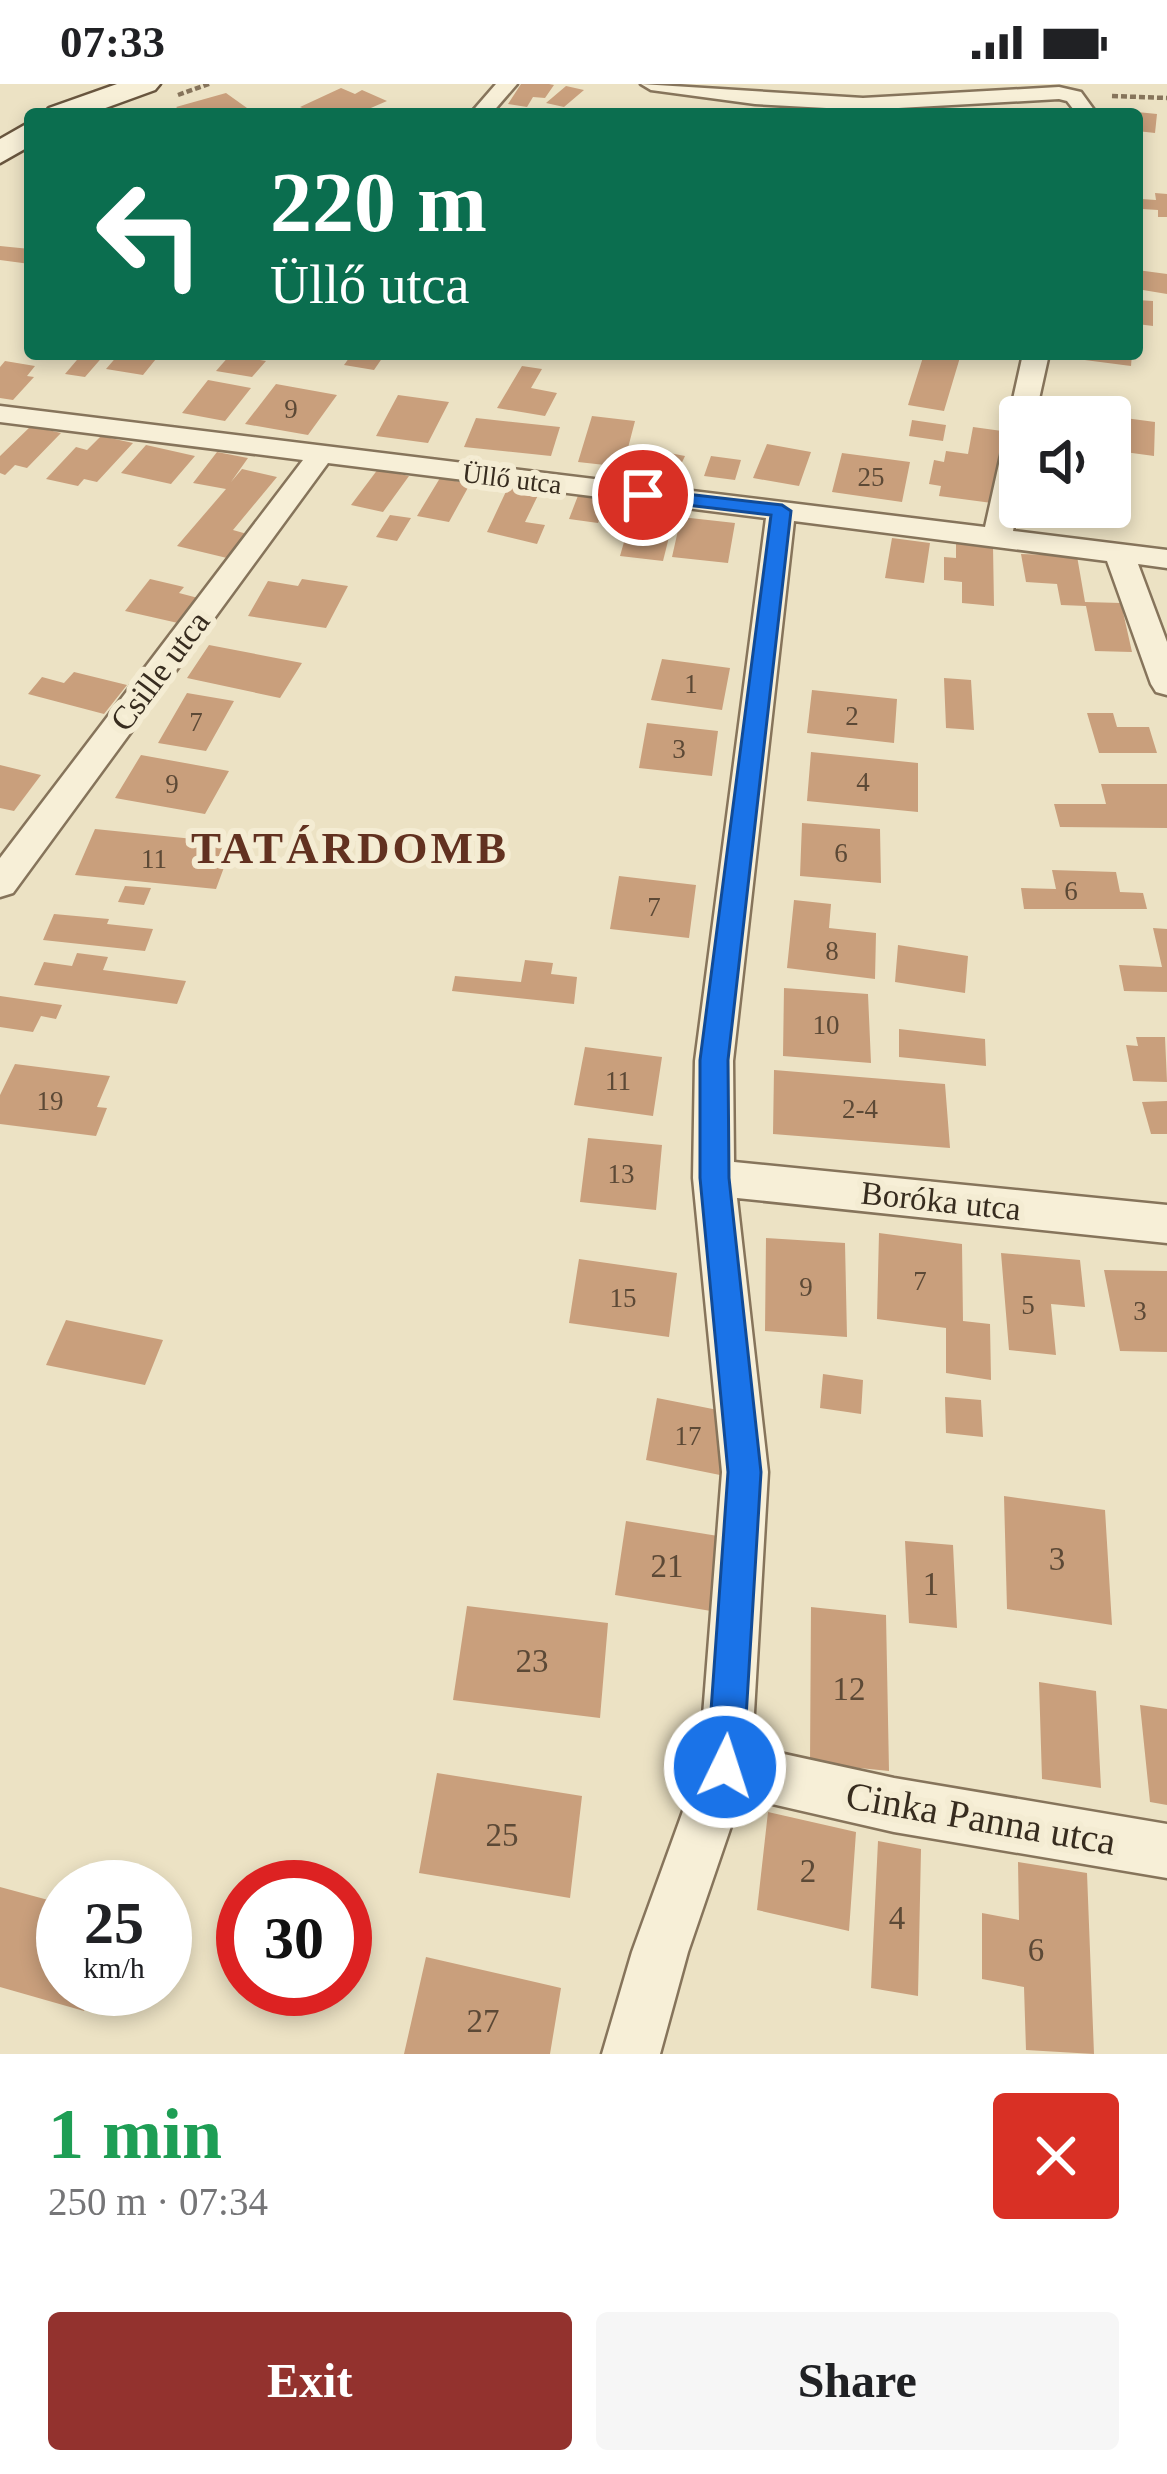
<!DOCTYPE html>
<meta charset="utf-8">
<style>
:root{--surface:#fff;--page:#f6f6f6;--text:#202124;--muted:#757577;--accent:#93322e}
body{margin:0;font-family:Georgia,serif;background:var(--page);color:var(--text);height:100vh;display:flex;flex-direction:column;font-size:45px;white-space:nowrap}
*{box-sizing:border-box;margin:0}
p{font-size:39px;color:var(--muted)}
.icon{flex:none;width:66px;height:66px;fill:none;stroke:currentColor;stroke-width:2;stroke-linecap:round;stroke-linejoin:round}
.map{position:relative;height:1970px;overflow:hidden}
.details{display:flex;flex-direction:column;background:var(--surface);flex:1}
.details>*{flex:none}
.hud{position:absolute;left:24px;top:24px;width:1119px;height:252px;border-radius:12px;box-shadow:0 6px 18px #0003;background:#0b6e4f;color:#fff;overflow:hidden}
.controls{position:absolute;left:999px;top:312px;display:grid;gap:24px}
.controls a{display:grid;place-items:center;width:132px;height:132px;border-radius:12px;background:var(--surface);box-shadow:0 6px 18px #0003;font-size:60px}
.speed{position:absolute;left:36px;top:1776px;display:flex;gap:24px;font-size:60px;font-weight:700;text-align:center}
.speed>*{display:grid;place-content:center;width:156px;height:156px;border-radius:50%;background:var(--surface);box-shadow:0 6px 18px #0003;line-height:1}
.speed small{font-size:30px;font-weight:400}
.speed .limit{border:18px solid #d22;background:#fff;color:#111}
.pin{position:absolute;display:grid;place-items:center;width:102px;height:102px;color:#fff;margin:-51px;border:6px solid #fff;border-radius:50%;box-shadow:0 3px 12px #0007}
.me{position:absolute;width:132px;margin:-66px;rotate:4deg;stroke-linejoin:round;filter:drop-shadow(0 0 9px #0008)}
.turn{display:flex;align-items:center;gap:42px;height:252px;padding:0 48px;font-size:54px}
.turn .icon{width:156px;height:156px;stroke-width:2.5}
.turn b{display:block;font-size:84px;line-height:102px}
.round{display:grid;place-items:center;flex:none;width:126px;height:126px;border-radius:12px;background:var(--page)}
.summary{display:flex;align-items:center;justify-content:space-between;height:204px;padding:0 48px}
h1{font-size:72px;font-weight:600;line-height:90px;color:#1e9e55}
.action{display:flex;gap:24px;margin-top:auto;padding:24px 48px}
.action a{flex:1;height:138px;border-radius:12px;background:var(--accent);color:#fff;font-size:48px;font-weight:600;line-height:138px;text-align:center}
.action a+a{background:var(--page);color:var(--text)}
.status{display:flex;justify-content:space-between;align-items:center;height:84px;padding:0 60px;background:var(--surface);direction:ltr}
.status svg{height:33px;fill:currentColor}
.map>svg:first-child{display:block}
</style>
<div class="status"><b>07:33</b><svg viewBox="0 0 49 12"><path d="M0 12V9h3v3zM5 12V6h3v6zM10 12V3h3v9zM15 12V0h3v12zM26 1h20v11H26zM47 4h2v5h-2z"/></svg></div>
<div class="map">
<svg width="1167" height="1970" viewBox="0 0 1167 1970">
<rect width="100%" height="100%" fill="#ece2c4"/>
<!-- building -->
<path fill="#c99f7c" d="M521 0H549L554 1 545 14 533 13 527 23 508 20Z
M566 2 584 6 564 23 546 19Z
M341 4 355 10 362 6 387 17 357 30H316L300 23Z
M226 9 247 24 228 30H185L176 23Z
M1137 28 1157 30 1155 49 1137 47Z
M1155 109 1167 110V133H1158V126L1142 125 1141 115 1156 116Z
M0 162 30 165V180L0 176Z
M1137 186 1167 190V210L1137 205Z
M1137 216 1153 217V242L1137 240Z
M82 270H105L85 293 65 290Z
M119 270H160L143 291 106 285Z
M352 270H385L374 286 344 281Z
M924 270H961L944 327 908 321Z
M1077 270H1132L1131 282 1077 275Z
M230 271 266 277 252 293 216 287Z
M5 277 35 282 27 292 34 293 13 316 0 314V283Z
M522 282 542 285 531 304 557 309 545 332 497 324Z
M208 296 251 304 225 337 182 329Z
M276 300 337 311 308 351 245 340Z
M398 311 449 318 428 359 376 352Z
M592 332 635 337 623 383 578 378Z
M1110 332 1155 338 1154 372 1110 366Z
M476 334 560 343 551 372 464 363Z
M912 336 946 341 943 357 909 352Z
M31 342 61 349 27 384 15 381 5 391 0 389V372Z
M973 343 1002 347 992 419 939 412 941 402 929 400 934 376 944 378 946 367 968 370Z
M101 352 133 359 97 398 84 395 78 402 46 395 76 363 87 366Z
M767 360 811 368 799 402 753 394Z
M146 361 195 372 171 400 121 389Z
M654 366 685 372 675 393 644 387Z
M217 368 248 374 231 398 242 385 277 393 233 446 247 450 227 474 177 462 226 405 193 399Z
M842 369 910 378 902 418 832 408Z
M711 372 741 376 735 396 704 392Z
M378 385 409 392 383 428 351 421Z
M440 394 470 400 449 438 417 432Z
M510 399 542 403 525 438 545 441 537 460 487 448Z
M579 409 608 413 598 439 569 435Z
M636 416 677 421 663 477 620 472Z
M1062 423H1107V434L1062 429Z
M390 431 411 434 397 457 376 453Z
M681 433 735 439 728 479 672 473Z
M892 454 930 459 924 499 885 494Z
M956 459 993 462 994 522 962 519V498L944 496V473L956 474Z
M1021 470 1077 472 1085 518 1121 519 1132 568 1095 567 1086 522 1061 521 1057 500 1026 498Z
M150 495 184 503 179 509 198 514 178 539 125 527Z
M302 495 348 502 326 544 248 532 268 497 298 502Z
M209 561 302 579 280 614 187 594Z
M662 575 730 584 722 626 651 616Z
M74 588 127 601 104 630 28 610 42 593 64 599Z
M944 594 971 596 974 646 946 644Z
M812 606 897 615 894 659 807 649Z
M187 609 234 617 206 667 158 659Z
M1087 629H1113L1117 643H1149L1157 669H1099Z
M647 639 718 647 712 692 639 684Z
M811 668 918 679V728L807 717Z
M141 671 229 687 205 730 115 714Z
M0 681 41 691 14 727 0 724Z
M1101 700H1167V744L1060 743 1054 720H1106Z
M802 739 880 745 881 799 800 792Z
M95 745 233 759 216 805 75 791Z
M1052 786 1116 788 1120 808 1143 809 1147 825H1024L1021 804 1056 805Z
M619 792 696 801 689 854 610 845Z
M125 802 151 804 144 821 118 818Z
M794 816 831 820 829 844 876 849 875 895 787 884Z
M54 830 109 835 107 840 153 845 145 867 43 856Z
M1153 844 1167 845V908L1124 907 1119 881 1162 883Z
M898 861 968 872 965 909 895 898Z
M77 869 108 873 103 886 186 897 177 920 34 901 44 878 72 882Z
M525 876 553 879 551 890 577 893 574 920 452 907 455 892 521 898Z
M784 904 868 910 871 979 783 972Z
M0 912 62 921 56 935 41 932 33 948 0 943Z
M899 945 985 955 986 982 899 973Z
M1136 953H1165L1167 998 1133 997 1126 961 1138 962Z
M585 963 662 973 653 1032 574 1021Z
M15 980 110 992 97 1023 107 1024 96 1052 0 1040V1011Z
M774 986 945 1000 950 1064 773 1050Z
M1167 1017V1050H1151L1142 1018Z
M588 1054 662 1061 656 1126 580 1118Z
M879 1149 962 1160 963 1237 990 1240 991 1296 946 1289V1244L877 1235Z
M766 1154 845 1159 847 1253 765 1247Z
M1001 1169 1080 1176 1085 1223 1051 1220 1056 1271 1009 1266Z
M579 1175 677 1189 669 1253 569 1239Z
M1104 1186 1167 1187V1268L1120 1267Z
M66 1236 163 1256 145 1301 46 1281Z
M823 1290 863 1296 861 1330 820 1324Z
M945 1313 981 1316 983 1353 946 1349Z
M657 1314 728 1328 720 1391 646 1376Z
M1004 1412 1105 1426 1112 1541 1007 1525Z
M626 1437 718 1452 711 1527 615 1511Z
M905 1457 953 1461 957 1544 909 1539Z
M467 1522 608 1539 600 1634 453 1616Z
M811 1523 886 1531 889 1687 810 1679Z
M1039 1598 1096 1607 1101 1704 1042 1695Z
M1140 1621 1167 1625V1721L1150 1718Z
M437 1689 582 1712 570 1814 419 1789Z
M768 1728 856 1748 849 1847 757 1826Z
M878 1757 921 1765 918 1912 871 1904Z
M1018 1778 1087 1789 1094 1970 1026 1966 1024 1903 982 1895V1829L1019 1836Z
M0 1803 63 1820V1905H92L84 1927 0 1903Z
M426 1873 561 1904 550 1970H404Z"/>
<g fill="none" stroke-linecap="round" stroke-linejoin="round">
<defs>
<path id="minor" d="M496 0H517L491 30H470Z
M641 0 863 14 1059 3 1081 8 1097 30H1077L1067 17 1059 15 863 26 755 20 651 6Z
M1023 270H1049L1035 333H1020V411L1013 447 1167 466V484L1138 480 1167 558V611L1156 608 1151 600 1107 477 794 437 733 977 734 1078 1167 1121V1159L737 1114 768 1388 752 1663 894 1694 1167 1740V1794L894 1748 741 1713 688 1868 660 1970H602L632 1868 699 1683 722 1388 693 1094 695 977 766 434 328 379 13 809 0 813V774L303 376 0 338V322L985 443 1007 344 1012 338 1009 333Z"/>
<path id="secondary" d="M117 0H160L155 6 89 30H45L49 24Z
M30 38V62L0 79V55Z"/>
</defs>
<!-- minor casing -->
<use href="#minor" stroke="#86745b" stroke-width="5"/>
<!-- secondary casing -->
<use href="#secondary" stroke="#68553e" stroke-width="5"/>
<!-- path -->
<path stroke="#86745b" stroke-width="4.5" stroke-dasharray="6 3" stroke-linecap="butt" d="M178 11 209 0
M1112 12 1167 14"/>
<!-- minor -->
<use href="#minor" fill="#f7efd7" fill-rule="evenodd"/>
<!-- secondary -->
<use href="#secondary" fill="#f7efd7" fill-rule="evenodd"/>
</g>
<!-- route -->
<path fill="#1a73e8" stroke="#114b97" stroke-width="3" d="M643 405 782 421 791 427 728 976 729 1094 761 1388 743 1683 738 1696 725 1702 712 1696 707 1683 728 1388 700 1094V976L771 431 636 415 633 411Z"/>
<g text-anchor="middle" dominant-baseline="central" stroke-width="12" stroke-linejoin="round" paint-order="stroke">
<!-- number labels -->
<g font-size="27" fill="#5c4936">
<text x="291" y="325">9</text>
<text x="871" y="393">25</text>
<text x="691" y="600">1</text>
<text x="852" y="632">2</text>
<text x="196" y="638">7</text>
<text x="679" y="665">3</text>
<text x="863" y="698">4</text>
<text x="172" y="700">9</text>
<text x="841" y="769">6</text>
<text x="154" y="775">11</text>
<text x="1071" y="807">6</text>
<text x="654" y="823">7</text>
<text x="832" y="867">8</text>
<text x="826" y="941">10</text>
<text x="618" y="997">11</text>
<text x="50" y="1017">19</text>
<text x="860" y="1025">2-4</text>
<text x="621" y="1090">13</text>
<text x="920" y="1197">7</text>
<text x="806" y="1203">9</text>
<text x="623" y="1214">15</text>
<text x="1028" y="1221">5</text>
<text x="1140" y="1227">3</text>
<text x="688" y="1352">17</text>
</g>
<!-- far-street labels -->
<g font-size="27" fill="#372c1f" stroke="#f4ecd3">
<text transform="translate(512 395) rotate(7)">Üllő utca</text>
</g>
<!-- street labels -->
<g font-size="33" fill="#372c1f" stroke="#f4ecd3">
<text transform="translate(160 587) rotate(-53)">Csille utca</text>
<text transform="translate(941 1117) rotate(6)">Boróka utca</text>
</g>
<!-- near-number labels -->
<g font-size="33" fill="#5c4936">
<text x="1057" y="1475">3</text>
<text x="667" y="1482">21</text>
<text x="931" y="1500">1</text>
<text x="532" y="1577">23</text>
<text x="849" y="1605">12</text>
<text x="502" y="1751">25</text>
<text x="808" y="1787">2</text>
<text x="897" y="1834">4</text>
<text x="1036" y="1866">6</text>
<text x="483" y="1937">27</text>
</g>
<!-- near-street labels -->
<g font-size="39" fill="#372c1f" stroke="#f4ecd3">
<text transform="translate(981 1734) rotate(10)">Cinka Panna utca</text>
</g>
<!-- district labels -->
<g font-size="45" font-weight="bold" letter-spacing="3" fill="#623120" stroke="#f4ecd3">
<text x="350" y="764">TATÁRDOMB</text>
</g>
</g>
</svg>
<div class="controls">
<a><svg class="icon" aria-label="sound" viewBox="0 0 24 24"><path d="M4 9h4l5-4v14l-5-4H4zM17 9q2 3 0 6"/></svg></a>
</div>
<div class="speed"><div>25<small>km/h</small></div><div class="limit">30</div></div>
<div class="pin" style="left:643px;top:411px;background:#d93025"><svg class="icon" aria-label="arrive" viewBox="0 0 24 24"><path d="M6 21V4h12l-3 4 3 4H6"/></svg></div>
<svg class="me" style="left:725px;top:1683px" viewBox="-20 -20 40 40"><circle r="17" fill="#1a73e8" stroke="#fff" stroke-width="3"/><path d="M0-11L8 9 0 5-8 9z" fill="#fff"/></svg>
<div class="hud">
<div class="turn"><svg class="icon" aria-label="left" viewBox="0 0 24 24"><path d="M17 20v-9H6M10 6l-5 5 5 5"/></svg><div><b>220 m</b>Üllő utca</div></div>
</div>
</div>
<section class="details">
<div class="summary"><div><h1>1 min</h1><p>250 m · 07:34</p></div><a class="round" style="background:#d93025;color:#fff"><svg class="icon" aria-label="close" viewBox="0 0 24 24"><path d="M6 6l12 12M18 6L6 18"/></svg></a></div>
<div class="action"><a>Exit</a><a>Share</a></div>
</section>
